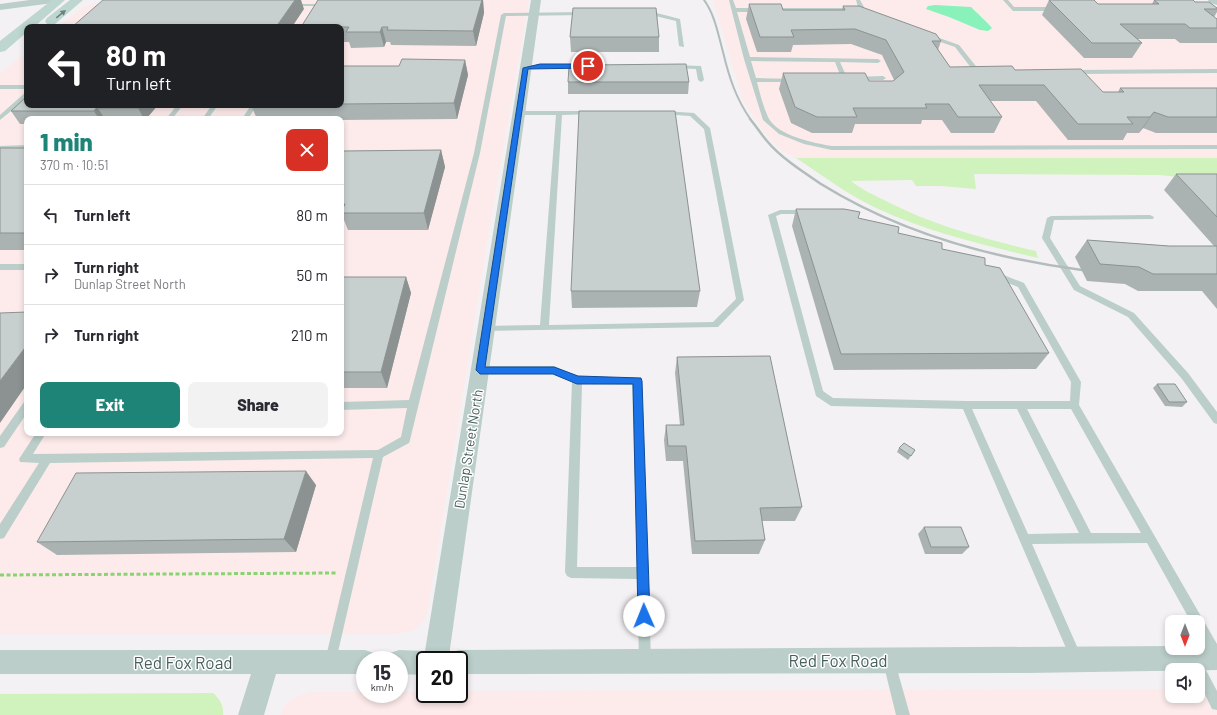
<!DOCTYPE html>
<meta charset="utf-8">
<style>
:root{--surface:#fff;--page:#f2f2f3;--text:#2b2b33;--muted:#7c7c81;--line:#e1e1e2;--accent:#1e8477}
body{margin:0;font-family:Barlow,sans-serif;background:var(--page);color:var(--text);height:100vh;display:flex;flex-direction:column;font-size:15px;white-space:nowrap}
*{box-sizing:border-box;margin:0}
p{font-size:13px;color:var(--muted)}
.icon{flex:none;width:22px;height:22px;fill:none;stroke:currentColor;stroke-width:2;stroke-linecap:round;stroke-linejoin:round}
.map{position:relative;flex:1;overflow:hidden}
.side{position:absolute;left:24px;top:116px;width:320px;height:320px;display:flex;flex-direction:column;background:var(--surface);border-radius:8px;box-shadow:0 2px 6px #0003}
.side>*{flex:none}
.guide{position:absolute;left:24px;top:24px;width:320px;height:84px;border-radius:8px;box-shadow:0 2px 6px #0003;background:#202124;color:#fff;overflow:hidden}
.needle{width:26px;rotate:180deg}
.fabs{position:absolute;left:1165px;top:615px;display:grid;gap:8px}
.fabs a{display:grid;place-items:center;width:40px;height:40px;border-radius:8px;background:var(--surface);box-shadow:0 2px 6px #0003;font-size:20px}
.speed{position:absolute;left:356px;top:651px;display:flex;gap:8px;font-size:20px;font-weight:700;text-align:center}
.speed>*{display:grid;place-content:center;width:52px;height:52px;border-radius:50%;background:var(--surface);box-shadow:0 2px 6px #0003;line-height:1}
.speed small{font-size:10px;font-weight:400}
.speed .limit{border:2px solid #111;border-radius:6px;background:#fff;color:#111}
.pin{position:absolute;display:grid;place-items:center;width:34px;height:34px;color:#fff;margin:-17px;border:2px solid #fff;border-radius:50%;box-shadow:0 1px 4px #0007}
.me{position:absolute;width:44px;margin:-22px;rotate:359deg;stroke-linejoin:round;filter:drop-shadow(0 0 3px #0008)}
.turn{display:flex;align-items:center;gap:14px;height:84px;padding:0 16px;font-size:18px}
.turn .icon{width:52px;height:52px;stroke-width:2.5}
.turn b{display:block;font-size:28px;line-height:34px}
.round{display:grid;place-items:center;flex:none;width:42px;height:42px;border-radius:8px;background:var(--page)}
.summary{display:flex;align-items:center;justify-content:space-between;height:68px;padding:0 16px}
h1{font-size:24px;font-weight:800;line-height:30px;color:var(--accent)}
.cta{display:flex;gap:8px;margin-top:auto;padding:8px 16px}
.cta a{flex:1;height:46px;border-radius:8px;background:var(--accent);color:#fff;font-size:16px;font-weight:800;line-height:46px;text-align:center}
.cta a+a{background:var(--page);color:var(--text)}
ul{padding:0;list-style:none}
li{display:flex;align-items:center;gap:12px;height:60px;padding:0 16px;border-top:1px solid var(--line)}
li div{flex:1}
li b{display:block;font-size:15px}
li em{font-style:normal}
.map>svg:first-child{display:block}
</style>
<div class="map">
<svg width="1217" height="715" viewBox="0 0 1217 715">
<rect width="100%" height="100%" fill="#f3f1f3"/>
<!-- commercial -->
<path fill="#fdebeb" fill-rule="evenodd" d="M113 0H529L487 243 428 609 424 620 417 628 411 631 396 634H0V73L27 52V105H341V27H57L85 6ZM27 119H341V433H27Z
M713 0H1182L1206 7 1217 15V158H796L784 152 770 139 751 113 742 98Z
M1172 689V696H1198V689H1217V715H280L285 705 293 698 310 692H365V694H399V692L425 691V694H459V691Z"/>
<!-- green -->
<path fill="#d0f3bd" d="M796 158H1217V179L1185 178 1160 175 974 174 976 189 941 186H916L912 180 851 181C862 190 876 196 888 202 935 226 985 239 1036 251L1038 258C984 245 927 232 876 208 848 195 822 175 796 158Z
M213 693C220 699 224 706 223 715H0V694Z"/>
<!-- water -->
<path fill="#88f2ba" d="M935 5 971 7C972 8 991 26 992 28L988 31 980 30 949 17 926 9 928 6Z"/>
<g fill="none" stroke-linecap="round" stroke-linejoin="round">
<!-- path -->
<path stroke="#89d372" stroke-width="3" stroke-dasharray="4 2.5" stroke-linecap="butt" d="M0 575 337 573"/>
<!-- service -->
<path fill="#bbcec9" fill-rule="evenodd" d="M729 0H733L736 8H758L761 10 758 12H737L750 57 878 59 881 61 878 63 840 62 848 80 845 82 842 80 835 62 751 61 756 78 795 79V81L793 82H757C760 94 763 106 768 117 777 136 814 143 832 146L1217 145V149L832 150 804 144 779 134 763 120 744 59Z
M856 0H860L864 7 861 11 771 12 768 10 771 8H854L856 10 858 7Z
M1003 0H1008L1014 7H1057L1060 9 1057 11H1013Z
M291 4H326L328 5 326 6H289V5Z
M645 10 680 19 684 47 679 46 676 21 643 13V11Z
M587 12 588 13 585 15 506 16 480 153 410 440 409 443 383 457 335 665 331 667 327 665 325 661 373 458 50 463 4 538 0 539V524L39 463 20 462 19 459 36 433H46L33 454 378 450 401 437 407 408 341 410V402L409 400 474 153 501 15 504 13Z
M931 35 959 45 979 70 983 71V73H975L955 47 929 38 928 37Z
M540 64H596L599 66 596 68H540L526 70 523 68Z
M675 65 701 66 704 80 701 82 698 80 696 69 673 68V66Z
M1217 69V73L1072 74 1069 72 1072 70Z
M856 77 883 76 886 78 883 80H854V78Z
M0 85H27V89H0Z
M27 91V96L24 99H27V103H21L0 120V115Z
M177 105H183L172 119H166Z
M212 105H218L208 119H202Z
M251 105H257L248 119H242Z
M591 111 594 113 593 114 562 115 549 325 713 322 736 299 704 129 690 116 662 114 661 113 664 111 694 113 710 128 744 300 718 327 483 331 482 329 483 327 486 326 540 325 556 115H518L515 113 518 111Z
M27 145V149L0 150V146Z
M780 210H808L812 212 808 214H781L776 216 823 391 833 398 966 401H1070L1071 382 1018 287 993 277 992 275 996 272 1024 283 1081 382 1079 405 1217 644V662L1213 660 1198 634V622H1191L1147 543 1032 544 1082 658 1080 662 1076 664 1072 662 963 409 831 406 816 396 768 215ZM972 409H1017L1079 533 1028 534ZM1027 409H1071L1141 533H1091Z
M1150 215 1154 217 1153 219 1054 220 1050 238 1080 286 1134 313 1188 373 1217 412V424L1214 423 1182 379 1128 317 1074 290 1042 238 1047 218 1051 216Z
M0 264H27V270H0Z
M480 366H554L578 376 640 378 642 381 651 660 649 664 645 666 641 664 639 660 637 579 571 578 567 576 565 572 572 382 553 374H480L477 373 475 370 477 367ZM582 384 632 385 637 567H577Z
M27 401V413L4 447 0 448V436L24 402Z
M1194 653 1198 655 1217 691V710L1212 709 1198 680V670H1193L1188 659 1190 655Z
M889 656 893 658 895 662 910 715H896L883 662 885 658Z"/>
<!-- minor -->
<path fill="#bbcec9" fill-rule="evenodd" d="M30 0H58L53 3 0 10V4Z
M531 0H541L449 656 450 653 459 650 1172 646V648H1198V646H1217V670L1027 673 459 674V660H425V675L399 674V660H387L390 653 399 650 425 651Z
M0 650H365L374 653 377 660H365V674H276L264 715H238L251 674H0Z"/>
<!-- tertiary -->
<path fill="#bbcec9" fill-rule="evenodd" d="M1208 0H1217V5L1210 3Z"/>
<!-- secondary -->
<path fill="#bdd6d0" fill-rule="evenodd" d="M52 0H65L34 27H27V32L5 51 0 52V41Z
M70 0H83L55 24H47L45 21 47 18Z"/>
<!-- rail-far1 -->
<path stroke="#b2bcba" stroke-width="2" d="M704 0C715 15 718 34 723 52 729 77 736 99 751 120"/>
<!-- rail -->
<path stroke="#b2bcba" stroke-width="2.5" d="M750 119C756 126 761 134 767 141 780 157 803 172 821 184 900 233 991 258 1082 270"/>
</g>
<!-- wall -->
<path fill="#abb3b2" d="M318 0H483L484 13 476 46 391 45 390 42H386L384 47 351 48 349 42H341V27Z
M1049 0 1098 4H1152L1154 0 1195 2 1217 8V12L1214 17 1217 19V43H1180L1175 39H1137L1142 43 1132 58H1084L1042 15Z
M749 4 783 10H842L843 6 941 41 938 50 950 67 1015 70 1103 92H1118L1120 88H1217V133H1156L1143 128 1139 133H1127L1123 140H1068L1036 101H990L1002 117 994 133H951L942 120H922L921 124H855L852 133H812L791 123 779 89 783 73 869 81H893L894 80 882 55 851 44 793 45 791 52H757L746 19Z
M570 37H659V52H571Z
M465 60 468 75 457 119 341 120V119H257L251 105H341V66H399Z
M568 82H689L688 94H568Z
M27 96 158 105 146 119H27V124H20L11 111Z
M0 148H27V250H0Z
M441 150 445 167 428 230H348L344 220H341V151Z
M1176 174H1217V309L1202 291H1138L1125 284 1087 281 1075 257 1087 240 1169 246H1214L1164 190Z
M796 209 858 218 985 265 1049 353 1036 369 834 370 792 226Z
M341 277H406L411 293 387 388H341Z
M571 291H700L697 307 572 308Z
M677 357 802 507 795 521H762L765 540 759 554H692L683 461H666L664 440 666 425H680L675 373Z
M1157 384 1187 402 1182 407 1165 406 1153 388Z
M899 448 915 450 908 460 897 452Z
M316 485 296 552 57 555 37 542Z
M924 527 969 547 962 554H925L918 534Z"/>
<!-- shaded-wall -->
<path fill="#8b9291" d="M295 0H301L304 9 292 27H276Z
M482 0H483L484 13 476 46 473 31Z
M382 27 386 42 384 47 380 32Z
M465 60 468 75 457 119 454 103Z
M141 105H158L146 119H144L138 108Z
M97 107 105 119H99L94 111Z
M1154 112 1143 128 1139 133 1150 117Z
M441 150 445 167 428 230 424 213Z
M406 277 411 293 387 388 381 372Z
M27 345V384L0 423V381Z
M306 471 316 485 296 552 284 539Z"/>
<!-- building -->
<path fill="#c7d0cf" stroke="#8b9291" d="M103 0H295L276 27H72Z
M318 0H482L473 31 387 30 388 27H382L380 32H346L349 27H301Z
M1049 0H1094L1098 4H1159L1154 0H1193L1195 2H1209L1217 8V9H1204L1217 19V28H1190L1185 24H1120L1142 43H1092Z
M749 4H781L783 10H845L843 6H859L936 34 941 41H932L950 67 1012 66 1015 70 1081 69 1103 92H1124L1120 88H1217V117H1168L1154 112 1150 117H1127L1133 124H1078L1044 85H979L1002 117H958L949 104H925L927 108H853L857 117H817L795 107 783 73H865L869 81H893L904 72 886 40 855 29 791 30 794 37H760Z
M573 8H656L659 37H570Z
M402 59 465 60 454 103 341 104V66H399Z
M686 64 689 82H568L569 67H585L586 65Z
M27 96V105H141L138 108H99L101 107H97L94 111H11Z
M579 111H675L700 291H571Z
M0 148H27V233H0Z
M441 150 424 213H341L345 204H341V151Z
M1176 174H1217V217Z
M796 209H844L860 212 858 218 899 227 898 233 942 243V249L985 258V265L1000 268 1049 353 841 354Z
M1087 240 1169 246H1217V274H1153L1139 267 1100 264Z
M341 277H406L381 372H341Z
M27 312V345L0 381V313Z
M770 356 802 507 760 508 765 540 695 541 686 446H668L666 425H684L677 357Z
M1157 384H1175L1187 402H1169Z
M904 443 915 450 911 456 899 448Z
M306 471 284 539 37 542 76 473Z
M924 527H961L969 547H931Z"/>
<!-- one-way arrows -->
<defs><path id="oneway-solid" d="M-6-.8H1V-3.2L6.5 0L1 3.2V.8H-6Z"/></defs>
<use fill="#6a837d" href="#oneway-solid" transform="translate(61 14) rotate(-39)"/>
<!-- route -->
<path fill="#1a73e8" stroke="#114b97" d="M540 64H588L590 66 588 68 528 69 485 367H554L578 376 641 378 642 381 650 616 648 621 644 622 640 621 638 616 633 384H577L553 374H480L476 370 523 68Z"/>
<g text-anchor="middle" dominant-baseline="central" stroke-width="3" stroke-linejoin="round" paint-order="stroke">
<!-- street labels -->
<g font-size="14" fill="#476059" stroke="#fff">
<text transform="translate(468 449) rotate(-81)">Dunlap Street North</text>
</g>
<!-- near-street labels -->
<g font-size="17" fill="#476059" stroke="#fff">
<text x="838" y="660">Red Fox Road</text>
<text x="183" y="662">Red Fox Road</text>
</g>
</g>
</svg>
<div class="fabs">
<a><svg class="needle" viewBox="-14 -14 28 28"><path d="M0-13l5 13h-10z" fill="#e53935"/><path d="M0 13l5-13h-10z" fill="#7c7c81"/></svg></a>
<a><svg class="icon" aria-label="sound" viewBox="0 0 24 24"><path d="M4 9h4l5-4v14l-5-4H4zM17 9q2 3 0 6"/></svg></a>
</div>
<div class="speed"><div>15<small>km/h</small></div><div class="limit">20</div></div>
<div class="pin" style="left:588px;top:66px;background:#d93025"><svg class="icon" aria-label="arrive" viewBox="0 0 24 24"><path d="M6 21V4h12l-3 4 3 4H6"/></svg></div>
<svg class="me" style="left:644px;top:616px" viewBox="-20 -20 40 40"><circle r="19" fill="#fff"/><path d="M0-13L10 11 0 6-10 11z" fill="#1a73e8"/></svg>
<div class="guide">
<div class="turn"><svg class="icon" aria-label="left" viewBox="0 0 24 24"><path d="M17 20v-9H6M10 6l-5 5 5 5"/></svg><div><b>80 m</b>Turn left</div></div>
</div>
<section class="side">
<div class="summary"><div><h1>1 min</h1><p>370 m · 10:51</p></div><a class="round" style="background:#d93025;color:#fff"><svg class="icon" aria-label="close" viewBox="0 0 24 24"><path d="M6 6l12 12M18 6L6 18"/></svg></a></div>
<ul>
<li><svg class="icon" aria-label="left" viewBox="0 0 24 24"><path d="M17 20v-9H6M10 6l-5 5 5 5"/></svg><div><b>Turn left</b></div><em>80 m</em></li>
<li><svg class="icon" aria-label="right" viewBox="0 0 24 24"><path d="M7 20v-9h11M14 6l5 5-5 5"/></svg><div><b>Turn right</b><p>Dunlap Street North</p></div><em>50 m</em></li>
<li><svg class="icon" aria-label="right" viewBox="0 0 24 24"><path d="M7 20v-9h11M14 6l5 5-5 5"/></svg><div><b>Turn right</b></div><em>210 m</em></li>
</ul>
<div class="cta"><a>Exit</a><a>Share</a></div>
</section>
</div>
